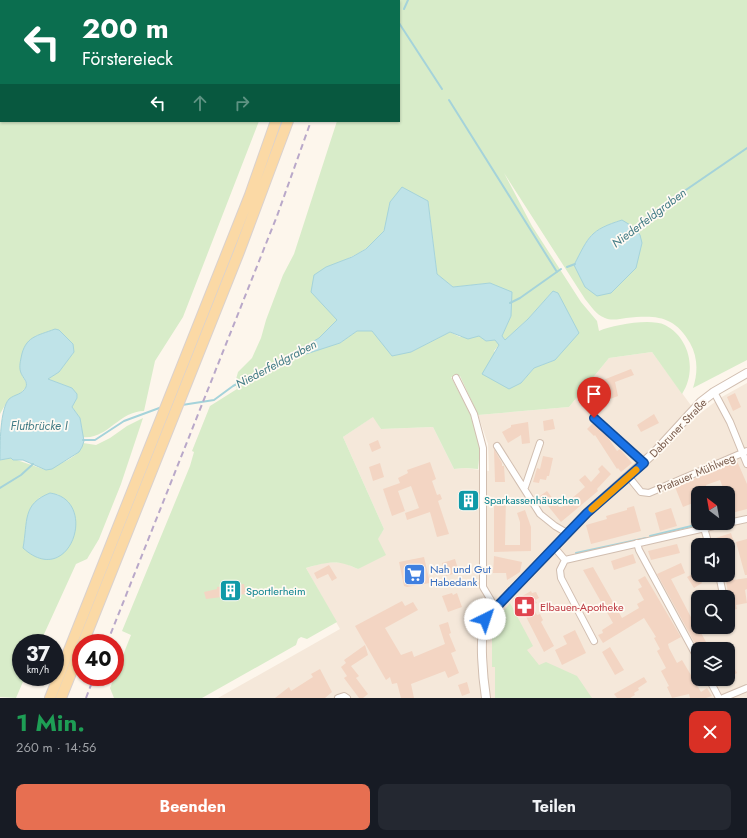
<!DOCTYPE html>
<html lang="de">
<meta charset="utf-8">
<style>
:root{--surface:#171b24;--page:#242831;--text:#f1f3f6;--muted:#9ea1a6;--accent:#e76f51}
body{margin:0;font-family:Jost,sans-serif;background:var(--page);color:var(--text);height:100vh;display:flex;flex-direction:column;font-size:15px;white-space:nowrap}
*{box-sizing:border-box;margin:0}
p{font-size:13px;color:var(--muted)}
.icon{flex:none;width:22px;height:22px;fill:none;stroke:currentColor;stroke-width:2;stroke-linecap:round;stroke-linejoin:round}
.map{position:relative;height:698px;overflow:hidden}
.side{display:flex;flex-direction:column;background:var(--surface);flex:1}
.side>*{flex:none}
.top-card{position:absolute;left:0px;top:0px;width:400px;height:122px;box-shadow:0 1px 3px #0004;background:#0b6e4f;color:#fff;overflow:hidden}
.needle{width:26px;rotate:329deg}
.fabs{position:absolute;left:691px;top:486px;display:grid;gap:8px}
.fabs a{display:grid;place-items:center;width:44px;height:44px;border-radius:8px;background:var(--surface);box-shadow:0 1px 3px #0004;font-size:20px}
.speed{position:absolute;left:12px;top:634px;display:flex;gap:8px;font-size:20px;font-weight:700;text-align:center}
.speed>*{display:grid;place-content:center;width:52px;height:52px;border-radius:50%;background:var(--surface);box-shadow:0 1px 3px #0004;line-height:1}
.speed small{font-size:10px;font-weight:400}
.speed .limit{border:6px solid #d22;background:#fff;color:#111}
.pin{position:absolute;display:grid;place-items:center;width:34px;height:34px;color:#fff;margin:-41px -17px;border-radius:50% 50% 50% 0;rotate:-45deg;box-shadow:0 0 4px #0007}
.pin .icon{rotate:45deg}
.me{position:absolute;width:44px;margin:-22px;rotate:41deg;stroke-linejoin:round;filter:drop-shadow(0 0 3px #0008)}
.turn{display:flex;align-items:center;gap:14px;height:84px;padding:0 16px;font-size:18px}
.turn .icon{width:52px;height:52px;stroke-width:2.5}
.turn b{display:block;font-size:28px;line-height:34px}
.lanes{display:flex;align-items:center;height:38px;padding:0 16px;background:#0003;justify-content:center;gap:20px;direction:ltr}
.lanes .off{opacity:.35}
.round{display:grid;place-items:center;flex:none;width:42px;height:42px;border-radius:8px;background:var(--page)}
.summary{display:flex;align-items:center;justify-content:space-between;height:68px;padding:0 16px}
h1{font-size:24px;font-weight:700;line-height:30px;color:#1e9e55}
.cta{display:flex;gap:8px;margin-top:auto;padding:8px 16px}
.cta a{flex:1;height:46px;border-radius:8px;background:var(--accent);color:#fff;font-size:16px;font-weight:700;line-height:46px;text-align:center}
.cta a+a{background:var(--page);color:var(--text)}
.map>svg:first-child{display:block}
</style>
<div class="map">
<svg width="747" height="698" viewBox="0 0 747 698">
<rect width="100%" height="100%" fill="#fdf6ec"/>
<!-- residential -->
<path fill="#f5e8da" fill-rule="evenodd" d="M652 352 698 415 720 398 747 383V698H218L340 629 306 568 327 562 344 563 358 569 384 529 343 437 374 416 381 429 433 427 454 469 464 468 489 471 488 444 478 415 569 407 609 358ZM698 493H728V523H698ZM698 545H728V575H698ZM698 597H728V627H698ZM698 649H728V679H698Z"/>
<!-- green -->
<path fill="#d8ecc9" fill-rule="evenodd" d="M0 0H187L1 1V121H259L183 317 155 361 144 411C119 411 107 440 83 437L80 418 72 407 77 398 72 388 48 379 59 372 74 352C73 338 63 336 52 330L48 333 35 336 21 373 26 383V387L19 395 8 400 0 414Z
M372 0H747V360L693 388C698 373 698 357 690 343 674 315 655 315 626 318 620 319 611 321 605 318 596 315 591 306 585 299L504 173 532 226 581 302 597 321 599 331C613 325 650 318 665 325 690 338 697 371 682 394L652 352 609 358 569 407 478 415 460 376 451 377 472 416 480 449 478 469 464 468 454 469 433 427 381 429 373 417 343 437 384 529 378 539 386 555 358 569C337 559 327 562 306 568L337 622 307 639 301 637 298 639 296 645 202 698H114L110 688 131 635 122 631 190 466 194 452 192 451 210 406 237 389 235 383 238 372 252 358 261 338 266 320 283 275 294 254 337 121H399V1ZM428 201 437 274 453 287 490 283 511 316 502 336 505 340 528 319 553 291 555 360 534 368 521 383 494 351 499 345V342L495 340 486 341 480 336 460 337 450 332 411 352 372 331H357L340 343 297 351 319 338 338 320 326 267C344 261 376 248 384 230 388 222 389 211 390 202ZM622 220 574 265C589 236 590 230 622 220Z
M143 418 121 484 99 539 87 559 76 564 40 643H21V677H25L16 698 0 697V460L6 458H11L46 470C58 464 80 458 83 443L96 445 110 438 127 426ZM50 493 59 495 23 547 26 532 39 498Z
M510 603 533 646 527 650 539 665 546 662 577 676 592 698H495V667H492V625Z"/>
<!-- water -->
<path fill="#bfe3e8" stroke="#a5d3da" d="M402 187 428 201 437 274 453 287 490 283 512 292 511 316 502 336 505 340 528 319 553 291 558 293 579 333 555 360 534 368 521 383 509 389 482 374 499 345 495 340 486 341 479 336 468 339 450 332 411 352 392 356 372 331H357L340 343 297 357 295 354 297 351 319 338 337 320 311 292 314 275 326 267 352 257 366 249 384 231 390 202Z
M622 220 635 228 640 235 642 243 636 268 611 293 597 296 585 287 574 265C589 236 590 230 622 220Z
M55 329 59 330 73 344 74 352 59 372 48 379 72 388 77 394V398L72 407 80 418 84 441 82 447 79 452 52 469 46 470 23 460H13L11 458 0 460C0 444 0 409 9 399 15 394 22 395 26 387 28 382 23 378 21 373 19 368 20 363 21 358 25 336 37 336 55 329Z
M50 493C100 500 70 591 23 548 28 521 22 504 50 493Z"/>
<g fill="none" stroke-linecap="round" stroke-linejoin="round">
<!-- stream -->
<path stroke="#a5d3da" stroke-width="2" d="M384 0 385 1
M404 9 408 0
M399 23 442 89
M449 100 557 272
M633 230 645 218 747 148
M567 267 575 264
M510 303 520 298 561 269
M182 405 214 400 233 386 296 353
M83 440H95L124 421 162 407
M0 488 21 475 33 464
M728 517 734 516
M650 536 704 523
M576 553 646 538"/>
</g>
<!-- building -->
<path fill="#f3d5c3" d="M631 369 634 375 615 382 618 396 605 401 598 382Z
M735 393 741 407 733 411 727 397Z
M654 414 659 423 641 432 637 425Z
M553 419 555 429 544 431 543 421Z
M528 422 530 443 522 444 521 435 508 443 502 432 511 427V425Z
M593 423 607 436 617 451 620 449 632 463 621 472 618 468 617 469 595 435 594 436 587 429Z
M378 440 381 448 372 452 369 444Z
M494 449 502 463V466H504L505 482H495Z
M543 456 553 458 549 476H547L546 480 540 479 539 483 533 482 537 468 540 469Z
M737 461 747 484V509L728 514V493H725L720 480 706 485 708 493H698V501L683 507 675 487Z
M430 462 436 479 432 481 437 495 440 494 442 499 438 501 449 534 437 537 430 512 407 520 405 513 419 508 411 486 398 491 405 511 392 516 383 489 400 483 398 478 408 473 407 470Z
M380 463 384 477 373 481 369 467Z
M602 465 611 474 597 489 598 491 561 522 540 496 547 491 559 507H562L585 487 579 480 585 475 591 482 600 472 598 469Z
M506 497 505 545H520V522L517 513 525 510 531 527V551L494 552V498Z
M634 506 641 531 591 544 586 525 607 519 606 516 627 510V508Z
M671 508 677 526 660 531 655 513Z
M731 533 734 543 719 545 716 538Z
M747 539V575H745L736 542Z
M677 544 680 553 651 560 648 551Z
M633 554 636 563 614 570 611 561Z
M494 556 522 562 520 572 507 580 506 573H493Z
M424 557 430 583 407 587 404 586 399 562Z
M455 559 459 572 446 576 442 563Z
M681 563 685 573 671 579 694 623 695 622 710 649H698L657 574Z
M728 564H730L734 580 747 578V589L745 590 747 603 736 605 737 609 728 611 729 599 726 581H728Z
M329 565 337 578 332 581 328 574 317 579 314 573Z
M593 567 622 618 639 608 637 604 644 600 638 589 642 587 638 580 645 576 681 637 668 644 669 648 677 663 682 660 701 692 707 688 712 696 706 698H690L689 694 672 698 667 687 669 686 661 671 666 668 657 651 660 649 654 638 656 637 644 618 603 643 598 635 603 633 602 630 613 623 583 570Z
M696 572 702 583 694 588 687 577Z
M244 584 246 594 206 599 204 592 217 589V587Z
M531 591 532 593 536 592 539 598 535 600 537 603 532 605 537 615 540 614 543 620 541 622 554 646 544 652 517 599Z
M452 593 453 595 457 593 462 607 448 612 442 596Z
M402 601 405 606 413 602 418 610 385 628 401 655 412 651 414 657 445 644 439 625 448 622 451 633 449 634 456 651 451 653 459 673 448 678 445 671 411 684 414 698H401L397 683 392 684 390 677 386 680 355 626Z
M575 630 586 653 562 665 555 650 567 644 563 636Z
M365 645 368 655 351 666 359 676 356 678 368 694 363 698H359L344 678 347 676 341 667 346 663 344 660Z
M610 647 624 670 615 675 602 652Z
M728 656 737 673 728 678Z
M320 669 332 692 325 698H275L289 687 291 691 313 677 311 674Z
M644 677 647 682 638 688 639 690 634 693 635 695 630 698H617L614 694Z
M467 682 470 693 462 696 458 685Z"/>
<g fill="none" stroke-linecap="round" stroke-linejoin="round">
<defs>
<path id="minor" d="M456 378 474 414 483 448V587L495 607
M714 392 730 422 747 464
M594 418 644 463
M497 446 540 514 555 526 567 533
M628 476 641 492 649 493 747 451
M525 487 540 443
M728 523 747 519
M704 528 709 545
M637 543 639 550 698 659
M554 547 565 560
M565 560 727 523
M565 560 560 570 561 578 594 641
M719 575 723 594
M709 679 719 698
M338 698 344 696 347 698
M723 698 747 688"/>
<path id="tertiary" d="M486 698C483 678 479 638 485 619L587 513 656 451 701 402 714 392 747 373"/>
<path id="primary" d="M311 1 312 0
M323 1V0
M83 643 239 252 288 121
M50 698 250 195 276 121
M61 698 81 648"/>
</defs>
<!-- minor casing -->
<use href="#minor" stroke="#d1beb0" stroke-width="8"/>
<!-- tertiary casing -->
<use href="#tertiary" stroke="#d1beb0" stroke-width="10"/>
<!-- primary casing -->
<use href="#primary" stroke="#dad1cd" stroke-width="12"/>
<!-- minor -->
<use href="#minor" stroke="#fff" stroke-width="6"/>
<!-- tertiary -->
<use href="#tertiary" stroke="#fff" stroke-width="8"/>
<!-- primary -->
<use href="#primary" stroke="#fbd9a5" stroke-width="10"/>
<!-- rail -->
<path stroke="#b9a8c9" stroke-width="2" stroke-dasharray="6 4" stroke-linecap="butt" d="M348 1V0
M107 643 277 216 311 121
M86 698 94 677"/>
</g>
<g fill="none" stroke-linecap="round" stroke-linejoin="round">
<defs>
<path id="route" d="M485 619 587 513 644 463 594 418"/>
</defs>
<!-- route casing -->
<use href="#route" stroke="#114b97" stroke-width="10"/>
<!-- route -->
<use href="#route" stroke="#1a73e8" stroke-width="7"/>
<!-- slow -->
<path stroke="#f59e0b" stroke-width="7" d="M592 509 636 470"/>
</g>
<!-- icons -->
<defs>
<symbol id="building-square" viewBox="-11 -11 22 22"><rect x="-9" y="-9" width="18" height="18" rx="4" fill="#0f9aa8" stroke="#fffaf3"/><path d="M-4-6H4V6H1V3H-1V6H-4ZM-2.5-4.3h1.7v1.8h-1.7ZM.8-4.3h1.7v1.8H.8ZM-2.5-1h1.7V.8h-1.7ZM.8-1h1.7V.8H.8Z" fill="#fff"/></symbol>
<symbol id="supermarket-square" viewBox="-11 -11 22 22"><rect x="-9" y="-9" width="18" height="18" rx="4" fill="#3f7fe0" stroke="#fffaf3"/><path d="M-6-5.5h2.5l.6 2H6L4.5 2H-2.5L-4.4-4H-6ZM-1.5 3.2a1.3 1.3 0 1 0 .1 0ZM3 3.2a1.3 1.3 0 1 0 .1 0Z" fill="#fff"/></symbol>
<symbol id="pharmacy-square" viewBox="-11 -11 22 22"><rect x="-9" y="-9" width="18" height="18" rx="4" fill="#e0444e" stroke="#fffaf3"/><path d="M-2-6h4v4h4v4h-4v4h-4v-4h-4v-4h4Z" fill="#fff"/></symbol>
</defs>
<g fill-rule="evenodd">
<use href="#building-square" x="456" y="488" width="25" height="25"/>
<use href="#supermarket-square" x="402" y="562" width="25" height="25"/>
<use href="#building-square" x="218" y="578" width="25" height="25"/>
<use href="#pharmacy-square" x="512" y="594" width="25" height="25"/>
</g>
<g text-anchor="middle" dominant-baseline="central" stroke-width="3.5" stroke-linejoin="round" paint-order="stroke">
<!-- street labels -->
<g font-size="11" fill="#7a5c4d" stroke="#fffaf3">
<text transform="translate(678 428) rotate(-46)">Dabruner Straße</text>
<text transform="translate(696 473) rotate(-23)">Pratauer Mühlweg</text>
</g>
<!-- culture labels -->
<g font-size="11" fill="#0d838f" stroke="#fffaf3" text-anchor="start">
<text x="484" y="500">Sparkassenhäuschen</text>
<text x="246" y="591">Sportlerheim</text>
</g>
<!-- shop labels -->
<g font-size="11" fill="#366cbe" stroke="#fffaf3" text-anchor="start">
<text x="430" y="569">Nah und Gut<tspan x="430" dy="13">Habedank</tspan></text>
</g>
<!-- health labels -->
<g font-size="11" fill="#be3a42" stroke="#fffaf3" text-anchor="start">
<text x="540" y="607">Elbauen-Apotheke</text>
</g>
<!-- water labels -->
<g font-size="12" font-style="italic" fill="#437c86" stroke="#fffaf3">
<text transform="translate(649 218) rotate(-37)">Niederfeldgraben</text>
<text transform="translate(276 364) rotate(-28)">Niederfeldgraben</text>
<text x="39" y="426">Flutbrücke I</text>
</g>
</g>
</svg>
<div class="fabs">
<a><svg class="needle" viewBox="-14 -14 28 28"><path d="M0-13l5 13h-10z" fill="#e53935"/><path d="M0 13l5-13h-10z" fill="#9ea1a6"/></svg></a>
<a><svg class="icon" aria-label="sound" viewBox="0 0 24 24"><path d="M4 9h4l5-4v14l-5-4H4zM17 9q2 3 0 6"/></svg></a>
<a><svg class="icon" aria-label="search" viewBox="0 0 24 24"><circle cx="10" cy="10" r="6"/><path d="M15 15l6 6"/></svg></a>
<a><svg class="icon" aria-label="layers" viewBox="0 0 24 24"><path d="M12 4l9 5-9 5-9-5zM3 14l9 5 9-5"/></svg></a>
</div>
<div class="speed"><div>37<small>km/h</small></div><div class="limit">40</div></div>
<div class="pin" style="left:594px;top:418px;background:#d93025"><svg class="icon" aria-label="arrive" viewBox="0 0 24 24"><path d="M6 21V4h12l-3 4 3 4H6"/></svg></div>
<svg class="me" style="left:485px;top:619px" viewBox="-20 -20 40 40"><circle r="19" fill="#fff"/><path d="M0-13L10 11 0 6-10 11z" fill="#1a73e8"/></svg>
<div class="top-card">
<div class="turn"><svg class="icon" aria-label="left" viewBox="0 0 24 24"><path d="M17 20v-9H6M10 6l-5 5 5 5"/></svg><div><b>200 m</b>Förstereieck</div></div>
<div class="lanes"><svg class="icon" aria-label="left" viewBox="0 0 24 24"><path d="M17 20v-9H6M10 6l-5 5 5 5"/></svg><svg class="icon off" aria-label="ahead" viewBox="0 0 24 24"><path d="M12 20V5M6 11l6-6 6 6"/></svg><svg class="icon off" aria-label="right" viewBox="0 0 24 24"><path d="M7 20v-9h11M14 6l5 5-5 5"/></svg></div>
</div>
</div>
<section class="side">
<div class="summary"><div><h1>1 Min.</h1><p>260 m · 14:56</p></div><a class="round" style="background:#d93025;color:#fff"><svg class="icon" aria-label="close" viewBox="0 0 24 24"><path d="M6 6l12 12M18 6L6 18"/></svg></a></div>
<div class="cta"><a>Beenden</a><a>Teilen</a></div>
</section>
